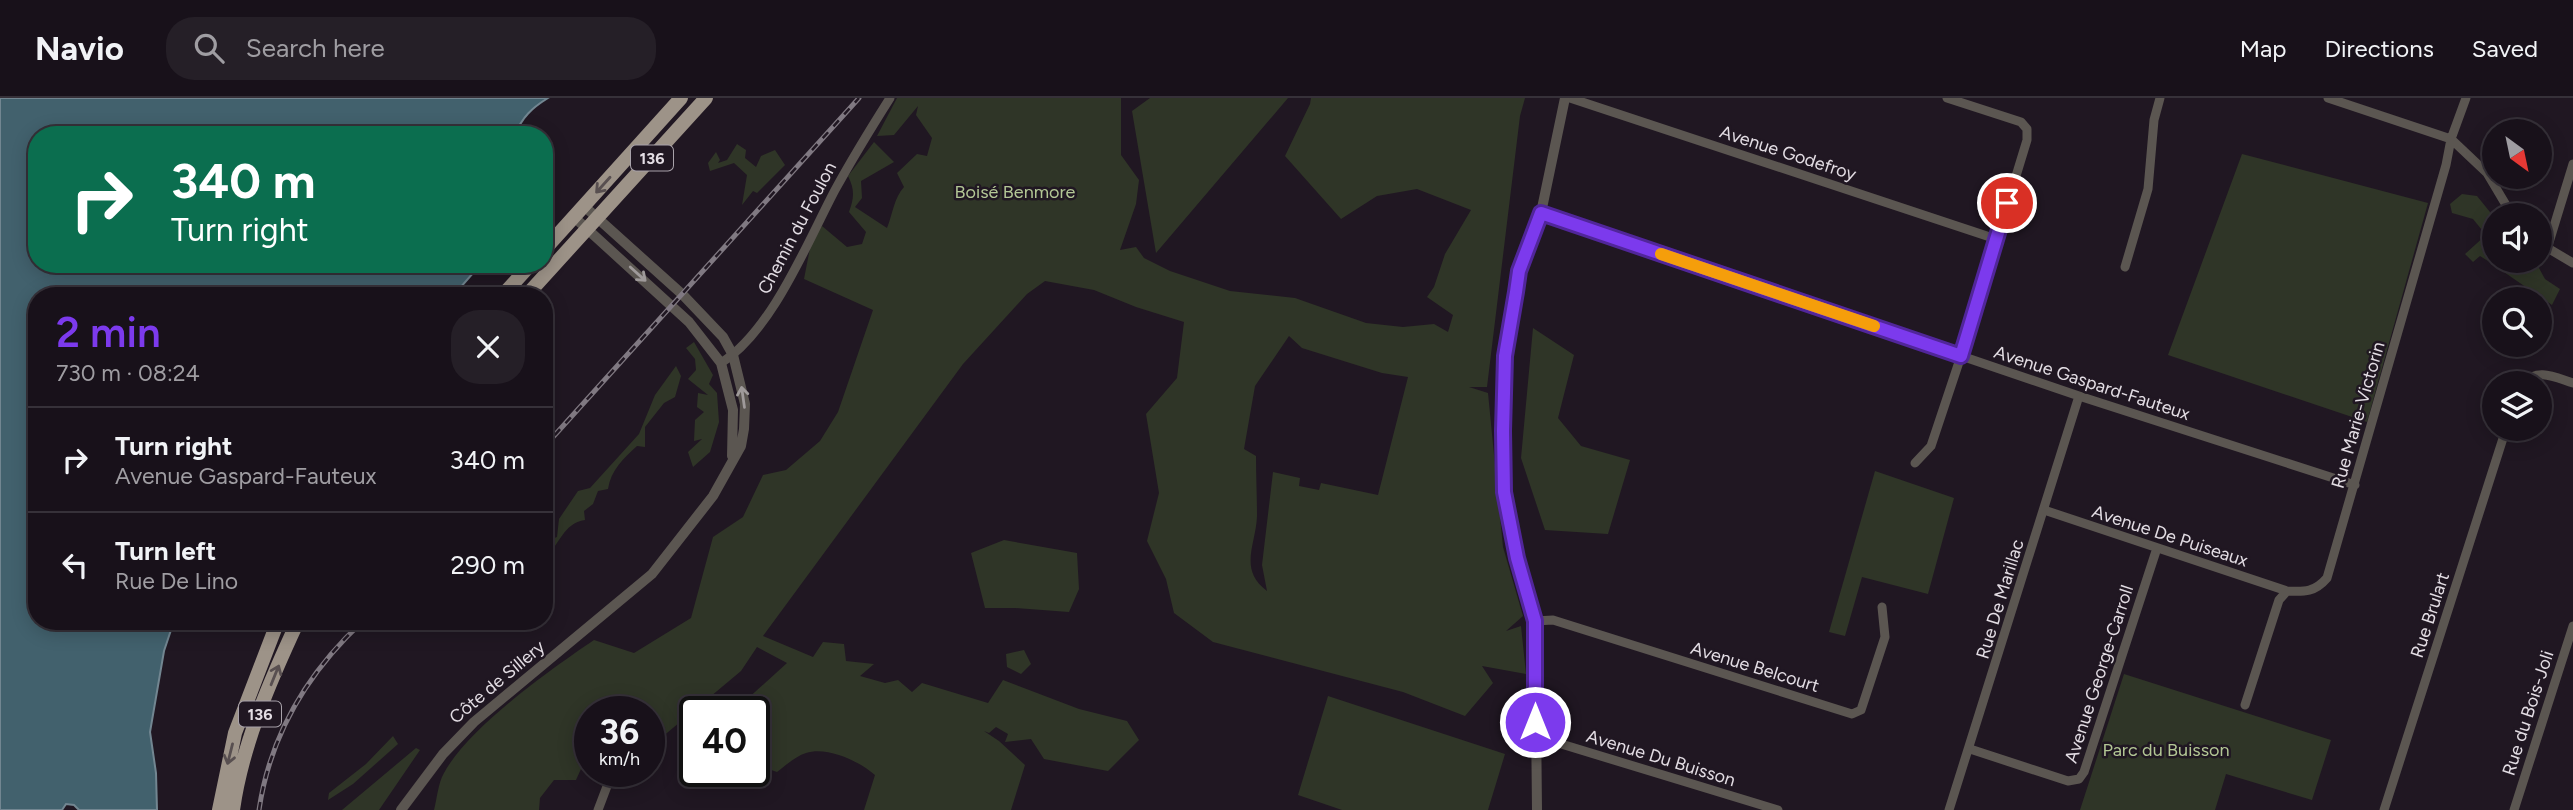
<!DOCTYPE html>
<meta charset="utf-8">
<style>
:root{--surface:#18111a;--page:#251f27;--text:#f1f3f6;--muted:#9f9da2;--line:#363139;--accent:#7c3aed}
body{margin:0;font-family:Figtree,sans-serif;background:var(--page);color:var(--text);height:100vh;display:flex;flex-direction:column;font-size:26px;white-space:nowrap}
*{box-sizing:border-box;margin:0}
p{font-size:23px;color:var(--muted)}
.icon{flex:none;width:38px;height:38px;fill:none;stroke:currentColor;stroke-width:2;stroke-linecap:round;stroke-linejoin:round}
.map{position:relative;flex:1;overflow:hidden}
.panel{position:absolute;left:28px;top:189px;width:525px;height:343px;display:flex;flex-direction:column;background:var(--surface);border-radius:28px;box-shadow:0 4px 18px #0003,0 0 0 2px var(--line)}
.panel>*{flex:none}
.guide{position:absolute;left:28px;top:28px;width:525px;height:147px;border-radius:28px;box-shadow:0 4px 18px #0003,0 0 0 2px var(--line);background:#0b6e4f;color:#fff;overflow:hidden}
.needle{width:46px;rotate:147deg}
.tools{position:absolute;left:2482px;top:21px;display:grid;gap:14px}
.tools a{display:grid;place-items:center;width:70px;height:70px;border-radius:50%;background:var(--surface);box-shadow:0 4px 18px #0003,0 0 0 2px var(--line);font-size:35px}
.speed{position:absolute;left:574px;top:598px;display:flex;gap:14px;font-size:35px;font-weight:700;text-align:center}
.speed>*{display:grid;place-content:center;width:91px;height:91px;border-radius:50%;background:var(--surface);box-shadow:0 4px 18px #0003,0 0 0 2px var(--line);line-height:1}
.speed small{font-size:18px;font-weight:400}
.speed .limit{border:4px solid #111;border-radius:10px;background:#fff;color:#111}
.pin{position:absolute;display:grid;place-items:center;width:60px;height:60px;color:#fff;margin:-30px;border:4px solid #fff;border-radius:50%;box-shadow:0 2px 7px #0007}
.me{position:absolute;width:77px;margin:-38px;rotate:0deg;stroke-linejoin:round;filter:drop-shadow(0 0 5px #0008)}
.turn{display:flex;align-items:center;gap:24px;height:147px;padding:0 28px;font-size:32px}
.turn .icon{width:91px;height:91px;stroke-width:2.5}
.turn b{display:block;font-size:49px;line-height:60px}
.round{display:grid;place-items:center;flex:none;width:74px;height:74px;border-radius:28px;background:var(--page)}
.head{display:flex;align-items:center;justify-content:space-between;height:119px;padding:0 28px}
h1{font-size:42px;font-weight:600;line-height:52px;color:var(--accent)}
ul{padding:0;list-style:none}
li{display:flex;align-items:center;gap:21px;height:105px;padding:0 28px;border-top:2px solid var(--line)}
li div{flex:1}
li b{display:block;font-size:26px}
li em{font-style:normal}
header{display:flex;align-items:center;gap:42px;box-sizing:border-box;height:98px;padding:0 35px;background:var(--surface);border-bottom:2px solid var(--line)}
header strong{font-size:33px}
nav{display:flex;gap:38px;margin-inline-start:auto;font-size:24px}
.search{width:490px;height:63px;background:var(--page);display:flex;align-items:center;gap:18px;box-sizing:border-box;padding:0 24px;border-radius:28px;color:var(--muted);font-size:26px}
.map>svg:first-child{display:block}
</style>
<header>
<strong>Navio</strong>
<div class="search"><svg class="icon" aria-label="search" viewBox="0 0 24 24"><circle cx="10" cy="10" r="6"/><path d="M15 15l6 6"/></svg>Search here</div>
<nav><a>Map</a><a>Directions</a><a>Saved</a></nav>
</header>
<div class="map">
<svg width="2573" height="712" viewBox="0 0 2573 712">
<rect width="100%" height="100%" fill="#201722"/>
<!-- green -->
<path fill="#2f3527" fill-rule="evenodd" d="M897 0H1121V57L1139 82 1136 106 1120 152 1136 149 1144 160 1170 173 1230 193 1295 200 1366 225 1403 229 1434 226 1448 234 1453 217 1427 199 1434 189 1445 156 1471 112 1417 91 1377 98 1341 121 1285 58 1310 6 1311 0H1525L1520 18 1487 289H1469L1488 295 1503 449 1523 518 1506 533 1521 528 1526 576 1482 568 1493 585 1465 618 1403 594 1213 544 1174 515 1166 481 1147 443 1159 395 1146 316 1177 280 1184 224 1136 209 1094 192 1045 183 1027 196 963 266 763 538 813 559 823 544 844 546 846 563 874 566 860 578 885 585 898 582 912 594 922 585 988 605 1003 582 1079 611 1127 623 1139 642 1108 673 1044 661 1031 641 1005 644 1008 636 996 629 989 635 984 633 999 643 1025 667 1011 712H864L875 677C859 663 827 648 806 655 796 658 785 668 777 674L754 666V614H733L787 565 757 549 741 573 649 650V614H590V651L576 682H554L540 700 539 712H434C437 701 438 685 444 675 468 630 551 571 594 542L634 555 691 520 713 439 743 419 763 377 786 372 820 343 838 314 873 212 804 181 812 140 822 128 847 149 862 146 866 134 849 114C854 100 855 92 848 78L874 44 894 64 861 83 862 100 855 109 887 130C893 115 894 100 904 89L897 75 917 56 927 58 932 40 916 17 918 8 894 37 877 38ZM1289 238 1302 250 1382 275 1408 279 1378 397 1321 385 1319 392 1299 388 1300 380 1273 374 1262 467 1267 493C1238 471 1256 447 1257 418 1257 398 1256 378 1256 358L1244 351 1255 288Z
M1150 0H1288L1156 155 1132 13Z
M737 46 746 52 745 60 756 69 761 58 775 52 785 67 757 95 753 93 742 107 747 77 734 65 710 73 708 65 716 54 720 62 718 65 727 62Z
M2242 56 2428 105 2367 324 2168 257Z
M2462 96 2477 98 2494 119V163H2535L2545 181 2560 191 2552 207 2488 163 2480 158 2473 164 2465 156 2486 137 2473 121 2452 115 2450 106Z
M1533 230 1574 257 1558 320 1581 348 1630 362 1608 436 1545 432 1521 360Z
M694 244 713 277 709 286 717 295 719 324 710 354 693 369 688 354 702 341 694 343 695 322 704 314 697 309 698 295 708 297 688 281 696 272 695 261 686 250Z
M676 268 681 278 675 299 664 305 645 329V349L637 348C623 361 611 372 608 391L598 393 593 406 584 413 585 422C563 425 560 447 544 461V444L557 439 559 421 578 393 590 390 639 336 655 297Z
M1875 373 1954 400 1928 496 1862 479 1845 538 1829 534Z
M1004 442 1077 455 1079 491 1069 514 1015 510H985L971 455Z
M1024 552 1031 566 1021 576 1007 569 1006 556Z
M2124 576 2331 642 2312 702 2226 676 2215 712H2080Z
M1328 598 1505 656 1488 712H1342L1298 697Z
M393 638 398 646 353 686 328 702 329 695 366 666Z
M416 650 420 652 379 712H342Z"/>
<!-- water -->
<path fill="#42616d" stroke="#728691" stroke-width="2" d="M0 0H548C532 10 522 19 515 37H37V166H481L453 198H37V523H174L164 553 150 634 156 675 157 712H79L74 707 66 706 62 712H0Z"/>
<g fill="none" stroke-linecap="round" stroke-linejoin="round">
<!-- minor -->
<path stroke="#5b5651" stroke-width="9" d="M1570 0 1996 141
M2328 0 2451 41 2487 75 2512 117
M1541 115 2079 298 2355 387
M2539 145 2573 165
M2547 151 2573 66
M2125 169 2148 91 2154 22 2160 0
M721 265C772 233 807 145 835 92 852 61 871 30 890 0
M2523 285C2538 270 2554 279 2573 285
M1915 365 1931 348 1961 258 2027 42V31L2021 24 1947 0
M2044 412 2287 493
M1535 523 1553 522 1852 616 1861 612 1885 539 1882 509
M2245 607 2279 502 2287 493C2305 494 2315 494 2327 480L2446 67 2451 41 2466 0
M1535 638 1778 712
M1970 651 2068 683 2079 681 2084 674 2157 450
M598 712 609 683
M1949 712 2079 298
M2384 712 2506 331
M2514 712 2573 528"/>
<!-- tertiary -->
<path stroke="#5b5651" stroke-width="10" d="M574 119 689 224 721 265 733 312 732 358
M401 712 443 656 474 624 652 476 713 398 741 348 744 331 745 306 733 257 723 239 683 197 584 108
M1537 712 1535 523 1517 460 1505 394V258L1519 173 1541 115 1565 0"/>
<!-- primary -->
<path stroke="#9d9388" stroke-width="14" d="M544 152 681 0
M502 198 531 166
M526 198 706 0
M219 712 235 635 278 523
M233 712C242 647 270 583 298 523"/>
<defs>
<path id="rail" d="M544 349 859 0
M259 712C270 637 308 574 363 523"/>
</defs>
<!-- rail casing -->
<use href="#rail" stroke="#807982" stroke-width="5"/>
<!-- rail -->
<use href="#rail" stroke="#201722" stroke-width="2.5" stroke-dasharray="8" stroke-linecap="butt"/>
</g>
<!-- one-way arrows -->
<defs><path id="oneway-shaft" d="M-6 0H5M1.5-3L5.5 0L1.5 3" fill="none" stroke-width="1.6" stroke-linecap="round" stroke-linejoin="round" transform="scale(1.75)"/></defs>
<g stroke="#584f50">
<use href="#oneway-shaft" transform="translate(603 87) rotate(132)"/>
<use href="#oneway-shaft" transform="translate(275 577) rotate(-68)"/>
<use href="#oneway-shaft" transform="translate(230 656) rotate(104)"/>
</g>
<g stroke="#9f9a9a">
<use href="#oneway-shaft" transform="translate(638 176) rotate(42)"/>
<use href="#oneway-shaft" transform="translate(743 299) rotate(-98)"/>
</g>
<g fill="none" stroke-linecap="round" stroke-linejoin="round">
<defs>
<path id="route" d="M1535 624V523L1517 460 1504 394 1503 333 1505 258 1516 194 1519 173 1541 115 1961 258 2007 105"/>
</defs>
<!-- route casing -->
<use href="#route" stroke="#51269a" stroke-width="18"/>
<!-- route -->
<use href="#route" stroke="#7c3aed" stroke-width="12"/>
<!-- slow -->
<path stroke="#f59e0b" stroke-width="12" d="M1661 156 1874 228"/>
</g>
<g text-anchor="middle" dominant-baseline="central" stroke-width="5" stroke-linejoin="round" paint-order="stroke">
<!-- shield labels -->
<g fill="#201722" stroke="#a8a2aa" stroke-width="2">
<rect x="631" y="47.5" width="42" height="25" rx="5"/>
<rect x="239" y="603.5" width="42" height="25" rx="5"/>
</g>
<g font-size="16" font-weight="bold" fill="#e3dde4">
<text x="652" y="60">136</text>
<text x="260" y="616">136</text>
</g>
<!-- street labels -->
<g font-size="18" fill="#e3dde4" stroke="#201722">
<text transform="translate(1788 55) rotate(18)">Avenue Godefroy</text>
<text transform="translate(797 130) rotate(-62)">Chemin du Foulon</text>
<text transform="translate(2092 285) rotate(18)">Avenue Gaspard-Fauteux</text>
<text transform="translate(2358 317) rotate(-74)">Rue Marie-Victorin</text>
<text transform="translate(2170 438) rotate(18)">Avenue De Puiseaux</text>
<text transform="translate(2000 501) rotate(-73)">Rue De Marillac</text>
<text transform="translate(2430 517) rotate(-72)">Rue Brulart</text>
<text transform="translate(1755 569) rotate(17)">Avenue Belcourt</text>
<text transform="translate(2099 576) rotate(-72)">Avenue George-Carroll</text>
<text transform="translate(497 584) rotate(-40)">Côte de Sillery</text>
<text transform="translate(2528 615) rotate(-72)">Rue du Bois-Joli</text>
<text transform="translate(1661 660) rotate(17)">Avenue Du Buisson</text>
</g>
<!-- park labels -->
<g font-size="18" fill="#b3c795" stroke="#201722">
<text x="1015" y="94">Boisé Benmore</text>
<text x="2166" y="652">Parc du Buisson</text>
</g>
</g>
</svg>
<div class="tools">
<a><svg class="needle" viewBox="-14 -14 28 28"><path d="M0-13l5 13h-10z" fill="#e53935"/><path d="M0 13l5-13h-10z" fill="#9f9da2"/></svg></a>
<a><svg class="icon" aria-label="sound" viewBox="0 0 24 24"><path d="M4 9h4l5-4v14l-5-4H4zM17 9q2 3 0 6"/></svg></a>
<a><svg class="icon" aria-label="search" viewBox="0 0 24 24"><circle cx="10" cy="10" r="6"/><path d="M15 15l6 6"/></svg></a>
<a><svg class="icon" aria-label="layers" viewBox="0 0 24 24"><path d="M12 4l9 5-9 5-9-5zM3 14l9 5 9-5"/></svg></a>
</div>
<div class="speed"><div>36<small>km/h</small></div><div class="limit">40</div></div>
<div class="pin" style="left:2007px;top:105px;background:#d93025"><svg class="icon" aria-label="arrive" viewBox="0 0 24 24"><path d="M6 21V4h12l-3 4 3 4H6"/></svg></div>
<svg class="me" style="left:1535px;top:624px" viewBox="-20 -20 40 40"><circle r="17" fill="#7c3aed" stroke="#fff" stroke-width="3"/><path d="M0-11L8 9 0 5-8 9z" fill="#fff"/></svg>
<div class="guide">
<div class="turn"><svg class="icon" aria-label="right" viewBox="0 0 24 24"><path d="M7 20v-9h11M14 6l5 5-5 5"/></svg><div><b>340 m</b>Turn right</div></div>
</div>
<section class="panel">
<div class="head"><div><h1>2 min</h1><p>730 m · 08:24</p></div><a class="round"><svg class="icon" aria-label="close" viewBox="0 0 24 24"><path d="M6 6l12 12M18 6L6 18"/></svg></a></div>
<ul>
<li><svg class="icon" aria-label="right" viewBox="0 0 24 24"><path d="M7 20v-9h11M14 6l5 5-5 5"/></svg><div><b>Turn right</b><p>Avenue Gaspard-Fauteux</p></div><em>340 m</em></li>
<li><svg class="icon" aria-label="left" viewBox="0 0 24 24"><path d="M17 20v-9H6M10 6l-5 5 5 5"/></svg><div><b>Turn left</b><p>Rue De Lino</p></div><em>290 m</em></li>
</ul>
</section>
</div>
